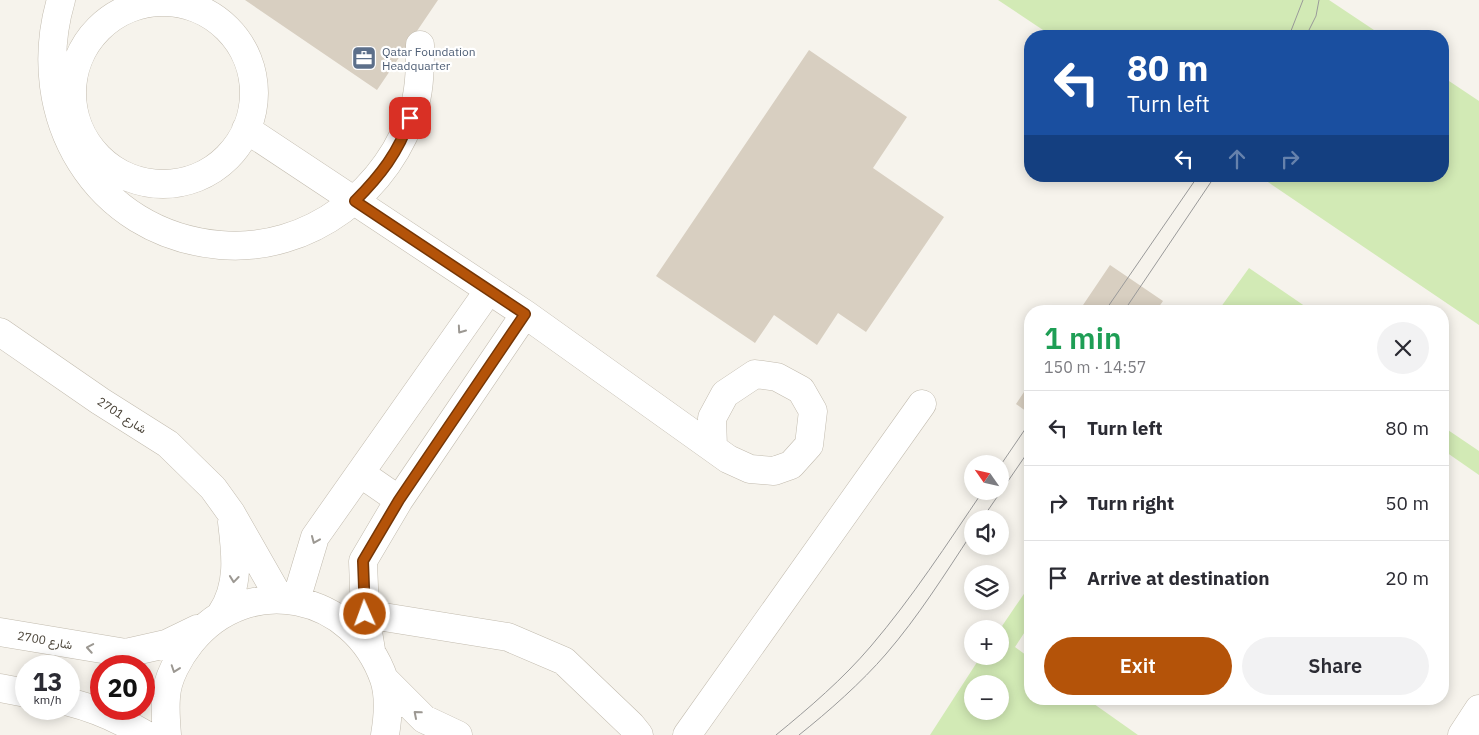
<!DOCTYPE html>
<meta charset="utf-8">
<style>
:root{--surface:#fff;--page:#f2f2f3;--text:#2b2b33;--muted:#7c7c81;--line:#e1e1e2;--accent:#b45309}
body{margin:0;font-family:"IBM Plex Sans",Vazirmatn,sans-serif;background:var(--page);color:var(--text);height:100vh;display:flex;flex-direction:column;font-size:19px;white-space:nowrap}
*{box-sizing:border-box;margin:0}
p{font-size:16px;color:var(--muted)}
.icon{flex:none;width:28px;height:28px;fill:none;stroke:currentColor;stroke-width:2;stroke-linecap:round;stroke-linejoin:round}
.map{position:relative;flex:1;overflow:hidden}
.panel{position:absolute;left:1024px;top:305px;width:425px;height:400px;display:flex;flex-direction:column;background:var(--surface);border-radius:20px;box-shadow:0 2px 12px #0003}
.panel>*{flex:none}
.guide{position:absolute;left:1024px;top:30px;width:425px;height:152px;border-radius:20px;box-shadow:0 2px 12px #0003;background:#1a4fa0;color:#fff;overflow:hidden}
.needle{width:32px;rotate:304deg}
.fabs{position:absolute;left:964px;top:455px;display:grid;gap:10px}
.fabs a{display:grid;place-items:center;width:45px;height:45px;border-radius:50%;background:var(--surface);box-shadow:0 2px 12px #0003;font-size:25px}
.speed{position:absolute;left:15px;top:655px;display:flex;gap:10px;font-size:25px;font-weight:700;text-align:center}
.speed>*{display:grid;place-content:center;width:65px;height:65px;border-radius:50%;background:var(--surface);box-shadow:0 2px 12px #0003;line-height:1}
.speed small{font-size:12px;font-weight:400}
.speed .limit{border:8px solid #d22;background:#fff;color:#111}
.pin{position:absolute;display:grid;place-items:center;width:42px;height:42px;color:#fff;margin:-21px;border-radius:10px;box-shadow:0 2px 8px #0006}
.me{position:absolute;width:55px;margin:-28px;rotate:358deg;stroke-linejoin:round;filter:drop-shadow(0 0 4px #0008)}
.turn{display:flex;align-items:center;gap:18px;height:105px;padding:0 20px;font-size:22px}
.turn .icon{width:65px;height:65px;stroke-width:2.5}
.turn b{display:block;font-size:35px;line-height:42px}
.lanes{display:flex;align-items:center;height:48px;padding:0 20px;background:#0003;justify-content:center;gap:25px;direction:ltr}
.lanes .off{opacity:.35}
.round{display:grid;place-items:center;flex:none;width:52px;height:52px;border-radius:26px;background:var(--page)}
.overview{display:flex;align-items:center;justify-content:space-between;height:85px;padding:0 20px}
h1{font-size:30px;font-weight:600;line-height:38px;color:#1e9e55}
.action{display:flex;gap:10px;margin-top:auto;padding:10px 20px}
.action a{flex:1;height:58px;border-radius:30px;background:var(--accent);color:#fff;font-size:20px;font-weight:600;line-height:58px;text-align:center}
.action a+a{background:var(--page);color:var(--text)}
ul{padding:0;list-style:none}
li{display:flex;align-items:center;gap:15px;height:75px;padding:0 20px;border-top:1px solid var(--line)}
li div{flex:1}
li b{display:block;font-size:19px}
li em{font-style:normal}
.map>svg:first-child{display:block}
</style>
<div class="map">
<svg width="1479" height="735" viewBox="0 0 1479 735">
<rect width="100%" height="100%" fill="#f6f3ec"/>
<!-- green -->
<path fill="#d2eab5" fill-rule="evenodd" d="M998 0H1329L1383 36H1052Z
M1443 77 1479 101V325L1259 176H1442Z
M1249 268 1312 311H1218Z
M1442 426 1479 451V475L1443 450Z
M1030 585V624L1015 647 1030 658V699H1087L1138 735H930L981 656H1000V629ZM972 684H1000V711H972Z"/>
<!-- building -->
<path fill="#d8cfc1" d="M245 0H438L377 90Z
M809 50 907 117 873 168 944 217 866 332 838 313 817 345 774 315 755 343 656 276Z
M1110 265 1163 301 1156 311H1079Z
M1030 383V414L1016 404Z"/>
<g fill="none" stroke-linecap="round" stroke-linejoin="round">
<defs>
<path id="minor" d="M61 0C27 116 95 234 220 245 309 253 391 190 415 105 420 85 420 65 420 45
M72 93a91 91 0 1 1 182 0a91 91 0 1 1-182 0Z
M246 129 525 314 728 459 750 469 774 471 791 465 809 445 813 411 801 390 777 377 755 374 725 394 712 418 713 447
M0 332 100 401 168 444 213 488 231 513 280 599
M360 473 399 500
M296 600 315 537 489 290
M221 614C240 586 236 554 232 522
M365 614 508 637 564 661 631 725 639 735
M0 632 126 653 166 644 197 629
M371 650 365 614 363 561 399 500 525 314
M385 680 424 719 458 735
M0 688 26 693
M69 702C97 709 121 720 146 735
M167 735C166 723 165 709 166 697 167 678 179 657 191 642 248 571 354 593 384 679 390 697 388 717 385 735
M687 735 922 404
M1462 735 1479 709"/>
</defs>
<!-- minor casing -->
<use href="#minor" stroke="#c2bbae" stroke-width="29"/>
<!-- minor -->
<use href="#minor" stroke="#fff" stroke-width="28"/>
<!-- tram -->
<path stroke="#9a9a9a" stroke-width="1" d="M1289 36 1303 0
M1306 36 1316 16 1319 0
M1105 311 1198 176
M1124 311 1215 176
M1000 466 1030 422
M982 519 1030 449
M776 735C809 708 843 679 871 646 912 598 947 544 983 491
M799 735C828 712 862 682 886 654 918 617 945 574 972 533"/>
</g>
<!-- one-way arrows -->
<defs><path id="oneway-chevron" d="M-2-3.5L2.5 0L-2 3.5" fill="none" stroke-width="1.6" stroke-linecap="round" stroke-linejoin="round" transform="scale(1.25)"/></defs>
<g stroke="#9c9892">
<use href="#oneway-chevron" transform="translate(461 330) rotate(125)"/>
<use href="#oneway-chevron" transform="translate(315 540) rotate(113)"/>
<use href="#oneway-chevron" transform="translate(234 579) rotate(96)"/>
<use href="#oneway-chevron" transform="translate(90 648) rotate(-170)"/>
<use href="#oneway-chevron" transform="translate(175 669) rotate(109)"/>
<use href="#oneway-chevron" transform="translate(417 714) rotate(-139)"/>
</g>
<g fill="none" stroke-linecap="round" stroke-linejoin="round">
<defs>
<path id="route" d="M365 614 363 561 399 500 525 314 355 201C380 176 399 152 410 118"/>
</defs>
<!-- route casing -->
<use href="#route" stroke="#753606" stroke-width="12"/>
<!-- route -->
<use href="#route" stroke="#b45309" stroke-width="9"/>
</g>
<!-- icons -->
<defs>
<symbol id="office-square" viewBox="-11 -11 22 22"><rect x="-9" y="-9" width="18" height="18" rx="4" fill="#5c6f8a" stroke="#fff"/><path d="M-6-3h4V-5.5h4V-3h4V5H-6ZM-1-4.5V-3h2v-1.5ZM-6 0V1H6V0Z" fill="#fff"/></symbol>
</defs>
<g fill-rule="evenodd">
<use href="#office-square" x="350" y="44" width="28" height="28"/>
</g>
<g text-anchor="middle" dominant-baseline="central" stroke-width="4.5" stroke-linejoin="round" paint-order="stroke">
<!-- service labels -->
<g font-size="12" fill="#4e5e75" stroke="#fff" text-anchor="start">
<text x="382" y="51">Qatar Foundation<tspan x="382" dy="14">Headquarter</tspan></text>
</g>
<!-- street labels -->
<g font-size="12" fill="#4b4439" stroke="#fff">
<text transform="translate(122 415) rotate(33)">شارع 2701</text>
<text transform="translate(45 640) rotate(10)">شارع 2700</text>
</g>
</g>
</svg>
<div class="fabs">
<a><svg class="needle" viewBox="-14 -14 28 28"><path d="M0-13l5 13h-10z" fill="#e53935"/><path d="M0 13l5-13h-10z" fill="#7c7c81"/></svg></a>
<a><svg class="icon" aria-label="sound" viewBox="0 0 24 24"><path d="M4 9h4l5-4v14l-5-4H4zM17 9q2 3 0 6"/></svg></a>
<a><svg class="icon" aria-label="layers" viewBox="0 0 24 24"><path d="M12 4l9 5-9 5-9-5zM3 14l9 5 9-5"/></svg></a>
<a>+</a>
<a>−</a>
</div>
<div class="speed"><div>13<small>km/h</small></div><div class="limit">20</div></div>
<div class="pin" style="left:410px;top:118px;background:#d93025"><svg class="icon" aria-label="arrive" viewBox="0 0 24 24"><path d="M6 21V4h12l-3 4 3 4H6"/></svg></div>
<svg class="me" style="left:365px;top:614px" viewBox="-20 -20 40 40"><circle r="17" fill="#b45309" stroke="#fff" stroke-width="3"/><path d="M0-11L8 9 0 5-8 9z" fill="#fff"/></svg>
<div class="guide">
<div class="turn"><svg class="icon" aria-label="left" viewBox="0 0 24 24"><path d="M17 20v-9H6M10 6l-5 5 5 5"/></svg><div><b>80 m</b>Turn left</div></div>
<div class="lanes"><svg class="icon" aria-label="left" viewBox="0 0 24 24"><path d="M17 20v-9H6M10 6l-5 5 5 5"/></svg><svg class="icon off" aria-label="ahead" viewBox="0 0 24 24"><path d="M12 20V5M6 11l6-6 6 6"/></svg><svg class="icon off" aria-label="right" viewBox="0 0 24 24"><path d="M7 20v-9h11M14 6l5 5-5 5"/></svg></div>
</div>
<section class="panel">
<div class="overview"><div><h1>1 min</h1><p>150 m · 14:57</p></div><a class="round"><svg class="icon" aria-label="close" viewBox="0 0 24 24"><path d="M6 6l12 12M18 6L6 18"/></svg></a></div>
<ul>
<li><svg class="icon" aria-label="left" viewBox="0 0 24 24"><path d="M17 20v-9H6M10 6l-5 5 5 5"/></svg><div><b>Turn left</b></div><em>80 m</em></li>
<li><svg class="icon" aria-label="right" viewBox="0 0 24 24"><path d="M7 20v-9h11M14 6l5 5-5 5"/></svg><div><b>Turn right</b></div><em>50 m</em></li>
<li><svg class="icon" aria-label="arrive" viewBox="0 0 24 24"><path d="M6 21V4h12l-3 4 3 4H6"/></svg><div><b>Arrive at destination</b></div><em>20 m</em></li>
</ul>
<div class="action"><a>Exit</a><a>Share</a></div>
</section>
</div>
